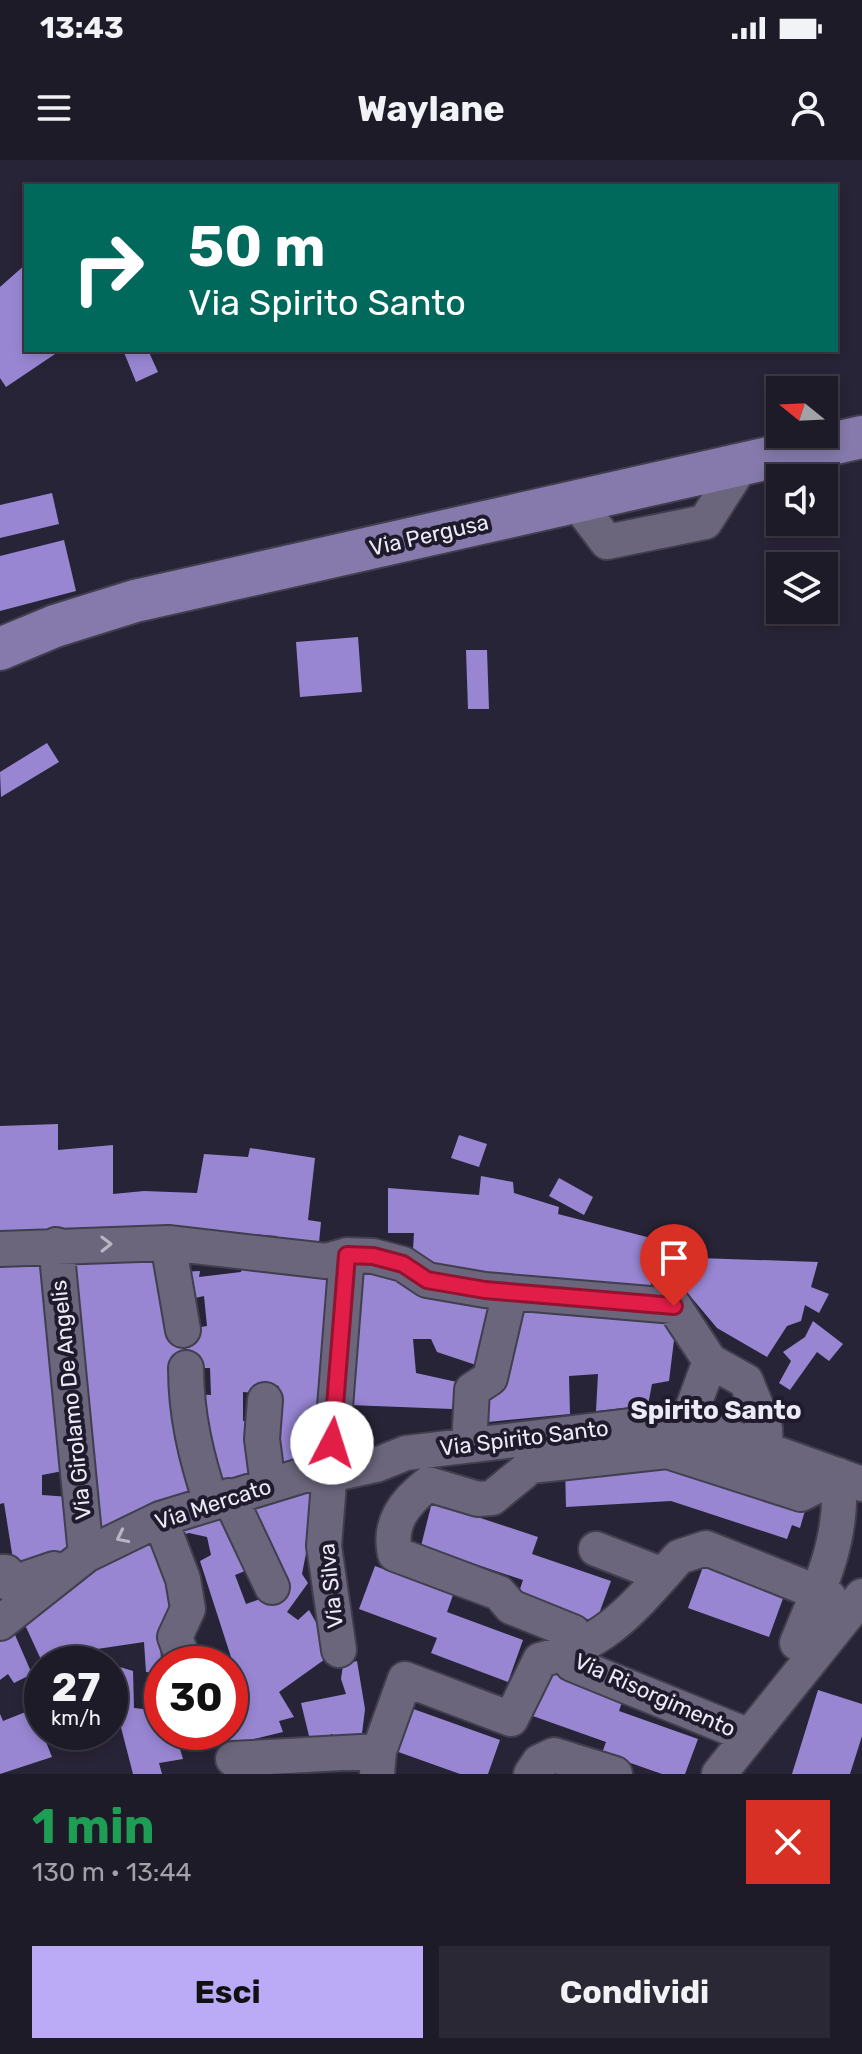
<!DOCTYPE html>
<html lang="it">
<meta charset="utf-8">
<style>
:root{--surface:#1e1b29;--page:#2b2835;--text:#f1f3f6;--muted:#a1a1a8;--line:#3c3946;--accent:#bbaaf6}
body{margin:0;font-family:Rubik,sans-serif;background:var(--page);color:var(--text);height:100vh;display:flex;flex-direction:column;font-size:30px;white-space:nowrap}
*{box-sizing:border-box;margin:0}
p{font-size:26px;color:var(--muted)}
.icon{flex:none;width:44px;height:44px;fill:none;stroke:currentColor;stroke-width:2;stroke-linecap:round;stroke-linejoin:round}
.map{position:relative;height:1614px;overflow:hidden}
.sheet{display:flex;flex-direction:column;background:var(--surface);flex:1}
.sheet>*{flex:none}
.banner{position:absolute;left:24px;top:24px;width:814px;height:168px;border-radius:0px;box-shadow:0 4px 12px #0003,0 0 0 2px var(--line);background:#00695c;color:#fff;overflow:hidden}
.needle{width:52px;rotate:288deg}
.controls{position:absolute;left:766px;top:216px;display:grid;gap:16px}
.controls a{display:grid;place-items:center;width:72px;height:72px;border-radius:0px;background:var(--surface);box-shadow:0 4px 12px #0003,0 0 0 2px var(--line);font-size:40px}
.speed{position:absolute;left:24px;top:1486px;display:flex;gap:16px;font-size:40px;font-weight:700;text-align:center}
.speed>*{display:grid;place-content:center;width:104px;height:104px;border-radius:50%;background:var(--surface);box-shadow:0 4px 12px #0003,0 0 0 2px var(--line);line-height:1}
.speed small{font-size:20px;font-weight:400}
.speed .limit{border:12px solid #d22;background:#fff;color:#111}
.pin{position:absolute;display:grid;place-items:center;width:68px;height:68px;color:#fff;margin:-82px -34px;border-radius:50% 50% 50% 0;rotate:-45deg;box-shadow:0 0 8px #0007}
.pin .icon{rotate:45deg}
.me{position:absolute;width:88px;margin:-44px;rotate:5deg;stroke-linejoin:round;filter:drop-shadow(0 0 6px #0008)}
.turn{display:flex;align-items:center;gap:28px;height:168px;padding:0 32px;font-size:36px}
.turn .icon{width:104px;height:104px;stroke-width:2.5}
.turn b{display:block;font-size:56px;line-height:68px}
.round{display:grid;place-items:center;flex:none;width:84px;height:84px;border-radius:0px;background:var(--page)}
.overview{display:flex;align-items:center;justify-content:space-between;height:136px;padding:0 32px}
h1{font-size:48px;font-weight:700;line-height:60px;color:#1e9e55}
.action{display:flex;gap:16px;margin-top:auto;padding:16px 32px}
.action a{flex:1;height:92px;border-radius:0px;background:var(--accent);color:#111;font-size:32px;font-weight:700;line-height:92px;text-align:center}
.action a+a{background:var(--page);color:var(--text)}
.status{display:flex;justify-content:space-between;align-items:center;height:56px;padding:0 40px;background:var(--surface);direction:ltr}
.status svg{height:22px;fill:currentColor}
header{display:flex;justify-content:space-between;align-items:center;height:104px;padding:0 32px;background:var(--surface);font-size:36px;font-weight:700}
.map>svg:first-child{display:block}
</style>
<div class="status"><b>13:43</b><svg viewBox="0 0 49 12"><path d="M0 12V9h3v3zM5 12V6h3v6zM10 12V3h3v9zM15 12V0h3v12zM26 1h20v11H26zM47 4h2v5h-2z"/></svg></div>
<header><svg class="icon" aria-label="menu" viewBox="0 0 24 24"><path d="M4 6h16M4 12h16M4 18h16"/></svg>Waylane<svg class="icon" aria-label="person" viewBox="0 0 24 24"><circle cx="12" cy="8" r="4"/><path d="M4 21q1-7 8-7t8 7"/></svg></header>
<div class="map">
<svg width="862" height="1614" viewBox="0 0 862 1614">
<rect width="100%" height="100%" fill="#282437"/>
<!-- building -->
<path fill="#9886d3" d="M26 104V190H61L6 227 0 218V127Z
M123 190H148L158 212 136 222Z
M52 333 59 364 0 378V345Z
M64 380 76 431 0 451V396Z
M358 477 362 532 300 537 296 482Z
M466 490H487L489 549H468Z
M47 583 59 602 1 637 0 612Z
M58 964V990L113 985V1034L144 1031 197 1033 204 994 248 997 250 988 315 998 308 1060 321 1062 318 1093 276 1091 277 1076 224 1072 221 1084 0 1081V966Z
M459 975 487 984 479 1007 451 998Z
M481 1016 513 1022 514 1033 559 1047 558 1054 647 1077V1106L654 1138 412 1106 414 1073H388V1028L479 1035Z
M559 1018 593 1037 584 1055 549 1036Z
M163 1087 178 1171 207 1166 204 1136 186 1140 179 1112 200 1111 199 1117 241 1112 244 1099 334 1111 312 1301 271 1312 268 1284 279 1226 258 1222 256 1233 243 1232V1261H255L260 1313 215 1329 192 1234 211 1235 210 1208H177L199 1330 93 1378 64 1098Z
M50 1092 68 1310 42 1315V1335L70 1337 76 1391 15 1412 4 1343 0 1344V1098Z
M669 1097 818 1102 811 1127 829 1134 819 1153 805 1145 801 1161 787 1166 767 1197 717 1168 675 1118Z
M357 1106 503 1137 485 1208 437 1192 431 1179H413L416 1213 457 1222 452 1249 349 1245Z
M517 1142 664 1153 675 1172 669 1221 652 1224 648 1245 596 1251 598 1214 569 1216 570 1254 488 1262 485 1229Z
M813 1161 843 1184 829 1201 817 1192 790 1230 779 1223 791 1201 783 1192 805 1177Z
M349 1259 367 1261 363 1302 344 1300Z
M675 1296 808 1340 800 1368 792 1365 787 1379 671 1341 566 1347 565 1306Z
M308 1323 315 1347 302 1414 308 1423 287 1452 298 1460 309 1450 321 1471 328 1497 279 1532 294 1557 279 1561 283 1572 225 1586 222 1572H230V1504L203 1503 231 1497 200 1401 211 1395 207 1377 189 1373 173 1378 169 1370 220 1349 255 1407 235 1415 246 1444 260 1439 265 1444 281 1429 241 1345Z
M432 1342 538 1377 532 1394 611 1421 596 1462 518 1435 523 1420 421 1386Z
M161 1370 178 1456 159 1469 162 1514 146 1512 144 1482 97 1489 95 1499 108 1504H43L20 1454Z
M704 1404 785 1433 769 1477 688 1448Z
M375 1406 453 1435 447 1452 523 1480 508 1522 431 1493 437 1478 359 1449Z
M12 1468 32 1514 14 1523 8 1514 0 1520V1477Z
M357 1501 365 1549 361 1582 333 1585V1574L310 1580 301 1543 346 1534 341 1519 343 1505Z
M110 1504 133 1511 134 1548 162 1551V1572H199L203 1586 180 1589 183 1599 159 1603 162 1614H133L117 1552 110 1551Z
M546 1511 623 1539 619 1551 698 1579 685 1614H662L602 1593 606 1582 530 1555Z
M818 1530 862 1544V1576L850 1614H792Z
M405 1546 500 1580 488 1614H460L390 1589Z
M33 1549 52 1597 0 1614V1554L3 1561Z"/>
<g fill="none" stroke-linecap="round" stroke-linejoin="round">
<defs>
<path id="minor" d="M576 341 607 382 705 362 742 304
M168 1083 183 1170
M56 1085 86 1395
M0 1089 168 1083 326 1101 347 1095 373 1096 403 1104 427 1120 485 1130 674 1146 710 1201 746 1221 765 1268 766 1290
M186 1208C186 1255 196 1297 211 1342
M265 1240 262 1279 268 1325
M686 1266 710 1201
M469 1285 472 1230 490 1218 510 1132
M229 1336 272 1427
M160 1359 183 1419 188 1449 175 1477 185 1504
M596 1389 663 1415
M0 1412H6L10 1424 54 1409
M0 1463 86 1395 160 1359 304 1315H330L376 1305 406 1293 657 1263 714 1271 862 1324
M580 1485 573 1472 511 1447 499 1433 395 1394C388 1363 405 1342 428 1324L478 1339 492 1338 531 1306 667 1291 801 1334 838 1315C845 1377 820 1427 797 1483
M339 1490 324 1386 347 1095
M565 1494 572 1504 747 1575
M233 1599 379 1591
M377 1614 379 1591 405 1519 511 1559 540 1500C608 1483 634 1447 679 1397L706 1388 829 1437
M531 1614 539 1602 554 1595 615 1614
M719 1614 862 1436"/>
<path id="major" d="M0 489 55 466 135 441 862 277"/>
</defs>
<!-- minor casing -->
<use href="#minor" stroke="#413e4e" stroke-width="38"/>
<!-- major casing -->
<use href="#major" stroke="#413e4e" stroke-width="46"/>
<!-- minor -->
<use href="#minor" stroke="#6b667c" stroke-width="34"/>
<!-- major -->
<use href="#major" stroke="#857aab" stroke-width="42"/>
</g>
<!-- one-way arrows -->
<defs><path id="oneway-chevron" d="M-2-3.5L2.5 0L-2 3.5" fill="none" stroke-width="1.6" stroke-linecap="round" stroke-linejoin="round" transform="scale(2)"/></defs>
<g stroke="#b8b5c5">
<use href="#oneway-chevron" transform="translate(106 1084) rotate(-1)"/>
<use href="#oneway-chevron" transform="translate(122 1377) rotate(154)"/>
</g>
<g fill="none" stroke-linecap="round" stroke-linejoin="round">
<defs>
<path id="route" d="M332 1283 347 1095 373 1096 403 1104 427 1120 485 1130 674 1146"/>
</defs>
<!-- route casing -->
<use href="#route" stroke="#92132f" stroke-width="20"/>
<!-- route -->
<use href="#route" stroke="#e11d48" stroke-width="14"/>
</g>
<g text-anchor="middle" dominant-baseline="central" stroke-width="8" stroke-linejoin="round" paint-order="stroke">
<!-- street labels -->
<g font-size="22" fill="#eceaf6" stroke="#1f1b2d">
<text transform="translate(429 375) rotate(-13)">Via Pergusa</text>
<text transform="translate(71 1240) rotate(-96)">Via Girolamo De Angelis</text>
<text transform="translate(524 1278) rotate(-7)">Via Spirito Santo</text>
<text transform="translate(213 1344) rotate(-18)">Via Mercato</text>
<text transform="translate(331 1426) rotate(-96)">Via Silva</text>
<text transform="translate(655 1535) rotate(24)">Via Risorgimento</text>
</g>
<!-- quarter labels -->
<g font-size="26" font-weight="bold" fill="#eceaf6" stroke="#1f1b2d">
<text x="716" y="1250">Spirito Santo</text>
</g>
</g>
</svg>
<div class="controls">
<a><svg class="needle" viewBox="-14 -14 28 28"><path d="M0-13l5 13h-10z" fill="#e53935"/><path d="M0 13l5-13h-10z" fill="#a1a1a8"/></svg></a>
<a><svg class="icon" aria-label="sound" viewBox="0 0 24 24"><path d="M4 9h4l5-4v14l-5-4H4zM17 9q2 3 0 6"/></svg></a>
<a><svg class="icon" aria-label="layers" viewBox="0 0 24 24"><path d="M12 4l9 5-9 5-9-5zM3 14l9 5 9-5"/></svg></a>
</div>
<div class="speed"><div>27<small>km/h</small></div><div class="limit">30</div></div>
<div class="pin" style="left:674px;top:1146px;background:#d93025"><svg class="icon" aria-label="arrive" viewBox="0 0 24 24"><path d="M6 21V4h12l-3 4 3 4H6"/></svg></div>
<svg class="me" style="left:332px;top:1283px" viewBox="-20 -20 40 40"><circle r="19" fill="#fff"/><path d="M0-13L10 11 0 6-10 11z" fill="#e11d48"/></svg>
<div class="banner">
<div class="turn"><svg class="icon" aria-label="right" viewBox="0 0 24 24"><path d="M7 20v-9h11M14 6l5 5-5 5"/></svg><div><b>50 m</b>Via Spirito Santo</div></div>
</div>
</div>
<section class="sheet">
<div class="overview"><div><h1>1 min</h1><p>130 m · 13:44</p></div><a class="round" style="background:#d93025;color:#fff"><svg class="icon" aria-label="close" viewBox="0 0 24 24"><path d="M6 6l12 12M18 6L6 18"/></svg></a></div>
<div class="action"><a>Esci</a><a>Condividi</a></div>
</section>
